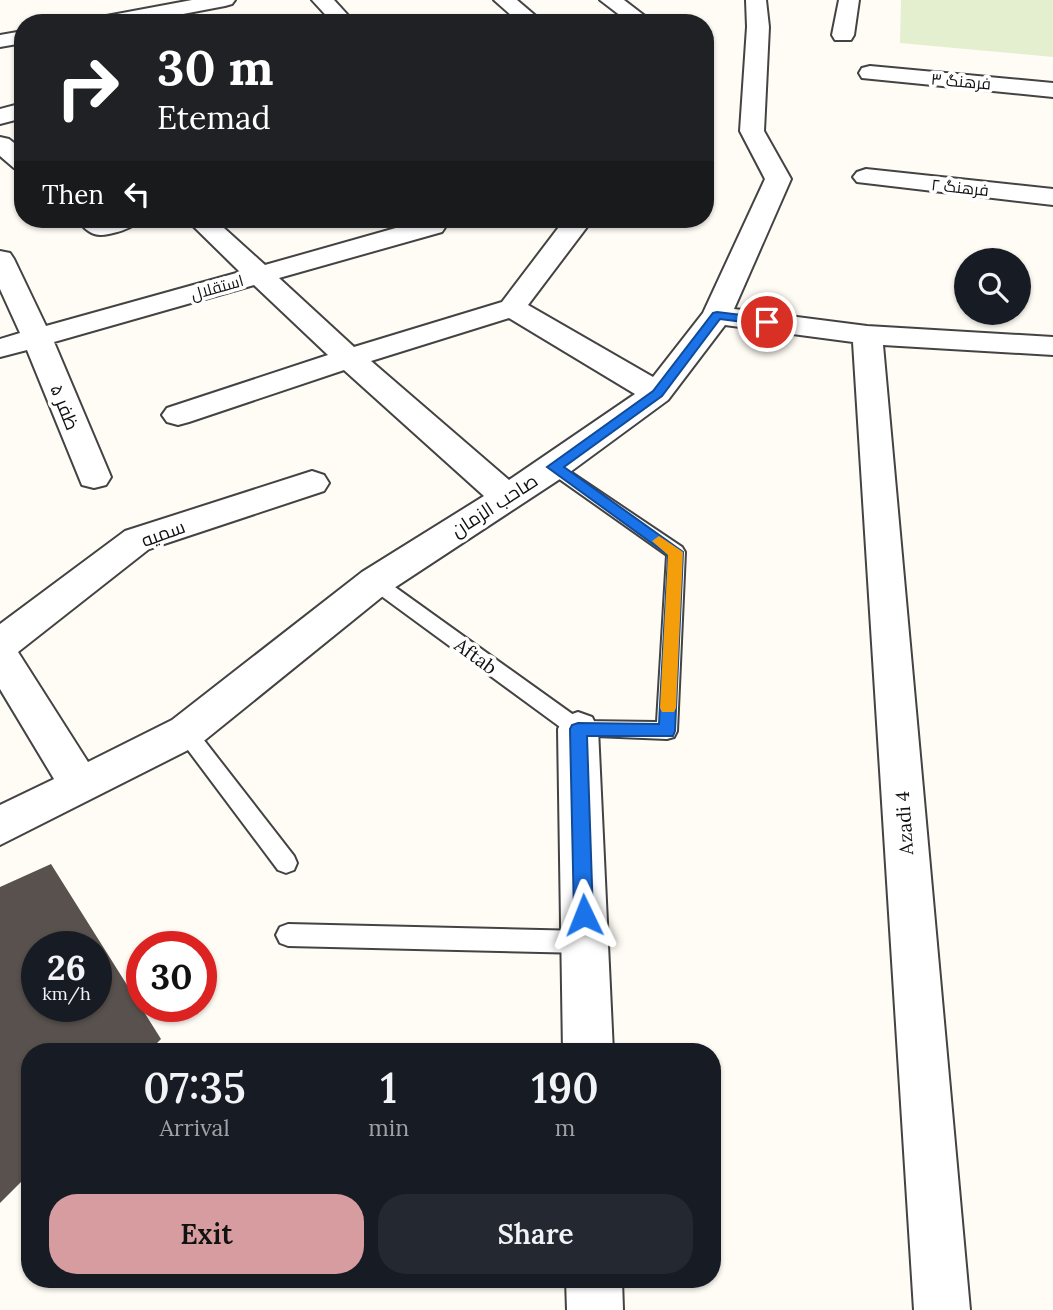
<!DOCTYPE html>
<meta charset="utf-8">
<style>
:root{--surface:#171b24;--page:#242831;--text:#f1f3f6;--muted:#9ea1a6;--accent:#d69ca0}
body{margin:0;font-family:Lora,Cairo,serif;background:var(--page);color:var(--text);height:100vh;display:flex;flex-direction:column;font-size:26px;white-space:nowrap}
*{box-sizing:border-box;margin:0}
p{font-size:23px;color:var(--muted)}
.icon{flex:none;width:38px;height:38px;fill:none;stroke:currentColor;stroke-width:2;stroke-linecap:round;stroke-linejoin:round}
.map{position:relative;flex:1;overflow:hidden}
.drawer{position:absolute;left:21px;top:1043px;width:700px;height:245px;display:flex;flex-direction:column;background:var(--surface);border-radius:28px;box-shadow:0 2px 5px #0004}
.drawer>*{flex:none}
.banner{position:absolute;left:14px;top:14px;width:700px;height:214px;border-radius:28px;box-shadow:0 2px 5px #0004;background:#202124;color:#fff;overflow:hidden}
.fabs{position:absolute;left:954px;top:248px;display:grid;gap:14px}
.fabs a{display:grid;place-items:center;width:77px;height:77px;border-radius:50%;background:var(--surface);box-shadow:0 2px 5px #0004;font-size:35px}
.speed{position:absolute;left:21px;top:931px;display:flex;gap:14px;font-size:35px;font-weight:700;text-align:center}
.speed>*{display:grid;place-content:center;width:91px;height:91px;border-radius:50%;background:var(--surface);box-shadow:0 2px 5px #0004;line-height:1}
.speed small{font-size:18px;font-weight:400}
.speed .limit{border:10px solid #d22;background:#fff;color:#111}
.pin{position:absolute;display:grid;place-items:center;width:60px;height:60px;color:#fff;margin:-30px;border:4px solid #fff;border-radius:50%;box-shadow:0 2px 7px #0007}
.me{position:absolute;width:77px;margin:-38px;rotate:358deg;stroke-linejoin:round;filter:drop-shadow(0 0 5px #0008)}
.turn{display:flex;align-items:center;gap:24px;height:147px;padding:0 28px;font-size:32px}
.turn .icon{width:91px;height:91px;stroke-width:2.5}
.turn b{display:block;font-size:49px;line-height:60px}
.then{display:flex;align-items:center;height:66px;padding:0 28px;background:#0003;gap:14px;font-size:26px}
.eta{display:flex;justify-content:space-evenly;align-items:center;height:119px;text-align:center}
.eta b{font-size:42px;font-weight:600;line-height:49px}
.cta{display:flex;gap:14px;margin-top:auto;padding:14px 28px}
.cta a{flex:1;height:80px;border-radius:28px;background:var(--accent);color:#111;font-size:28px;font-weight:600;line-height:80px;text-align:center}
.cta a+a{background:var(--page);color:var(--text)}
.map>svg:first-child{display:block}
</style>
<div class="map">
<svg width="1053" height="1310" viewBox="0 0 1053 1310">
<rect width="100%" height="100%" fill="#fefcf4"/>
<!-- pitch -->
<path fill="#e4efd0" d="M901 0H1053V57L900 43Z"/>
<!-- building -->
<path fill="#58514d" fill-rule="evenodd" d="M51 864 161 1039 148 1052H30V1173L0 1203V887ZM37 947H96V1006H37Z"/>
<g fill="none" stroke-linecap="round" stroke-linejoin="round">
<defs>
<path id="lane" d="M554 461 682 547 685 552 677 731 674 737 667 739 571 735 369 587 366 582 369 577H381L582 721 657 722 667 555 548 471 546 467Z
M186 724 193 726 294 856 297 863 294 870 286 873 278 870 179 738 176 732 179 726Z
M288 924 584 931 592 934 596 942 592 950 584 953 288 946 280 943 276 935 280 927Z"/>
<path id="street" d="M192 0H235L232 4 225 6 136 23H91L94 19 101 17Z
M312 0H334L355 23H333Z
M494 0H517L544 23H520Z
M600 0H624L654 23H630Z
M746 0H766L769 27 764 131 791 179 734 309 867 326 1053 337V355L883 345 970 1310H914L853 342 725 325 668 400 566 475 388 592 200 744 0 845V805L54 779 0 689V624L125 531 312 471 324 475 329 483 324 491 149 549 18 652 88 762 172 720 362 572 484 496 344 370 189 422 178 425 167 422 162 415 167 408 328 355 254 285 54 342 111 477 106 485 94 488 82 485 27 350 0 357V339L20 333 0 289V251L10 253 14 259 46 326 240 272 186 219H214L265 265 424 220H442L446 226 442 232 279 278 354 347 502 302 565 219H593L528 305 653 377 703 313 765 179 740 131 747 27ZM509 318 635 394 509 480 371 361Z
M839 0H859L854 35 851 40H835L832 35Z
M23 31V43L0 47V35Z
M870 66 1053 83V97L862 78 859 73 862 68Z
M23 103V118L0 124V109Z
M0 137 9 139 23 150V170L14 168 0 156Z
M866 169 1053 189V205L857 182 853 177 857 172Z
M77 219H141C135 228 111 235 100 235 90 235 82 226 77 219Z
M578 712 592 717 598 729 613 1052H563L558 729 564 717Z
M566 1279H622L623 1310H567Z"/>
</defs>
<!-- lane casing -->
<use href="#lane" stroke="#434343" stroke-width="4"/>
<!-- street casing -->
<use href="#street" stroke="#434343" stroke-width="4"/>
<!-- lane -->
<use href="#lane" fill="#fff" fill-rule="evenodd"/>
<!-- street -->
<use href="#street" fill="#fff" fill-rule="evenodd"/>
</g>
<!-- route -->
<path fill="#1a73e8" stroke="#114b97" stroke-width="2" d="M717 312 767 318 773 322 767 325 720 319 662 396 564 467 683 552 675 731 673 736H587L593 915 590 922 584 924 577 922 574 915 570 729 572 725 578 723 659 724 668 555 547 467 653 391 713 313Z"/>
<!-- slow -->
<path fill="#f59e0b" d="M659 536 683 552 676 708 674 712H662L660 708 668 555 652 541Z"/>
<g text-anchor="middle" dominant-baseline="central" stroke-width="7" stroke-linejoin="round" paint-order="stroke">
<!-- far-street labels -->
<g font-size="16" fill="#101010" stroke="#fff">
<text transform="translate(961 81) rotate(5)">فرهنگ ۳</text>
<text transform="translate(960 187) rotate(6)">فرهنگ ۲</text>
<text transform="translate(217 287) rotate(-16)">استقلال</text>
</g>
<!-- street labels -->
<g font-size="19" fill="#101010" stroke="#fff">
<text transform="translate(65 407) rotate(68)">ظفر ۵</text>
<text transform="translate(494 505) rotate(-33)">صاحب الزمان</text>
<text transform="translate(163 533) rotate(-20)">سمیه</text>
<text transform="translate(476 656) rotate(36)">Aftab</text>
<text transform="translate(904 823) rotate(-94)">Azadi 4</text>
</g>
</g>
</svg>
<div class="fabs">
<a><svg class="icon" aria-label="search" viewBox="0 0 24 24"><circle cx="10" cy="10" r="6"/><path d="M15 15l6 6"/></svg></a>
</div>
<div class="speed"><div>26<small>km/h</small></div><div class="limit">30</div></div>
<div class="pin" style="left:767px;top:322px;background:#d93025"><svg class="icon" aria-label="arrive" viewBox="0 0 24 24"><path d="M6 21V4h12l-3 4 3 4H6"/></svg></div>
<svg class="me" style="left:584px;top:915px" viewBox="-20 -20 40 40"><path d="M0-17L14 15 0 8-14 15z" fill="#1a73e8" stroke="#fff" stroke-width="4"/></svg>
<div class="banner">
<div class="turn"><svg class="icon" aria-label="right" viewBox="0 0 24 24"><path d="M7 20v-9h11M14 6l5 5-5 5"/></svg><div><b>30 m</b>Etemad</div></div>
<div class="then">Then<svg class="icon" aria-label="left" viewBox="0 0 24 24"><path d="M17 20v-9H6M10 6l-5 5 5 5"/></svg></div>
</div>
<section class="drawer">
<div class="eta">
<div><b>07:35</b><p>Arrival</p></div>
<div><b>1</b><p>min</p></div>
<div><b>190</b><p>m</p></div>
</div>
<div class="cta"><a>Exit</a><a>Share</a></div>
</section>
</div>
